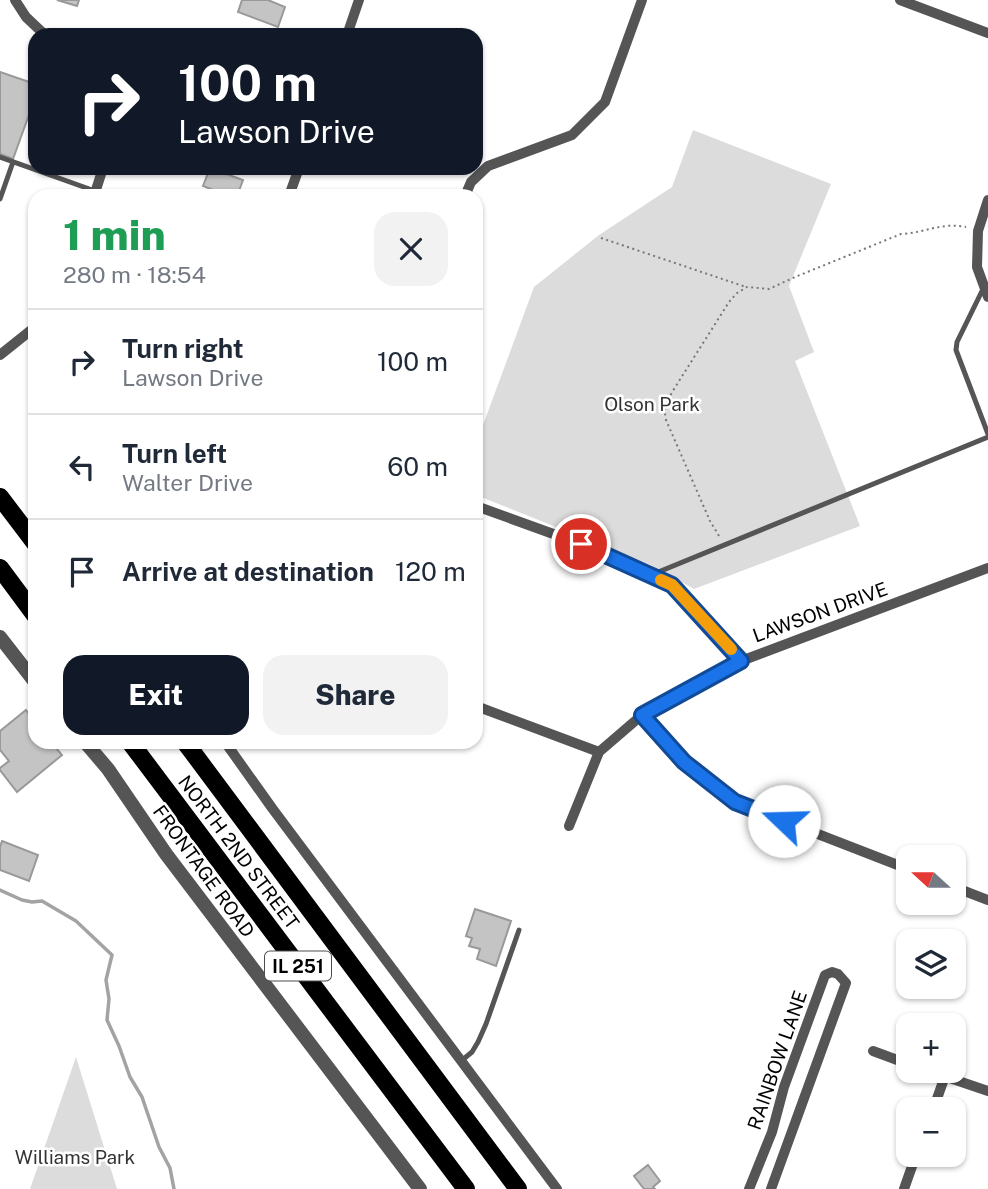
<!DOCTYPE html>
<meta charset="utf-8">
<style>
:root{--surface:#fff;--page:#f2f2f3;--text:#1f2937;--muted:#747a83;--line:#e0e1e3;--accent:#111827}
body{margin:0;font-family:"Public Sans",sans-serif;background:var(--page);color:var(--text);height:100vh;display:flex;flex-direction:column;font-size:26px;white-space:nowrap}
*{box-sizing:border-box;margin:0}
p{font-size:23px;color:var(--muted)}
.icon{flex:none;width:38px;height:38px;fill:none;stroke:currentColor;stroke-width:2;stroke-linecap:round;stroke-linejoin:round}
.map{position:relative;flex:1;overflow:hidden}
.panel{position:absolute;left:28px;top:189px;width:455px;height:560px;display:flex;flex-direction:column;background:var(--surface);border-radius:21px;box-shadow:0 2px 5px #0004}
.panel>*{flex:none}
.banner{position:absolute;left:28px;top:28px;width:455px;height:147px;border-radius:21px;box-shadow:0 2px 5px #0004;background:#111827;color:#fff;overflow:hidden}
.needle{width:46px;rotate:291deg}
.buttons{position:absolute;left:896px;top:845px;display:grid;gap:14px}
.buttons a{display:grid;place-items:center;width:70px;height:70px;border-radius:14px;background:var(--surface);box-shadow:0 2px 5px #0004;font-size:35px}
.pin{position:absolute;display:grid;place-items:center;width:60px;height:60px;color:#fff;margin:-30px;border:4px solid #fff;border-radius:50%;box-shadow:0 2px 7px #0007}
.me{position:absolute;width:77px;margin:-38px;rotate:291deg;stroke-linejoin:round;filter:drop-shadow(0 0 5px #0008)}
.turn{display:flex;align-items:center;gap:24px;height:147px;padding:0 35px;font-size:32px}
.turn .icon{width:91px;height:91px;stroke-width:2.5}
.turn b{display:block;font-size:49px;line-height:60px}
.round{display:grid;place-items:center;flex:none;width:74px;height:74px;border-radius:21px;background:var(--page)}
.summary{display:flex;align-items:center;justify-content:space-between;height:119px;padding:0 35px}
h1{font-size:42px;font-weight:800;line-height:52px;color:#1e9e55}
.button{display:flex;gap:14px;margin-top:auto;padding:14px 35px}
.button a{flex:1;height:80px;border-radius:21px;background:var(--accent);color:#fff;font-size:28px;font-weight:800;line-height:80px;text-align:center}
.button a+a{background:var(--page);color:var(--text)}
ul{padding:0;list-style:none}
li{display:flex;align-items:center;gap:21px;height:105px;padding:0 35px;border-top:2px solid var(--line)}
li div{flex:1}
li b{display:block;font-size:26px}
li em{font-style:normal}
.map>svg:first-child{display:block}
</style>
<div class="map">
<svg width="988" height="1189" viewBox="0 0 988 1189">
<rect width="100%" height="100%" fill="#fff"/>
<!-- green -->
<path fill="#dcdcdc" d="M693 130 831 184 789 286 814 352 795 361 860 526 694 589 651 565 476 495V444L534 287 599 235 672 187Z
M76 1057 117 1189H30Z"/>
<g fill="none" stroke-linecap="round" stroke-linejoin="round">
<!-- stream -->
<path stroke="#a3a3a3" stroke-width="3.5" d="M0 890 22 900 32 902 42 901 76 921 112 955 106 980 109 999 107 1020 119 1046 130 1077 142 1097 159 1147 170 1168 174 1189"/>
</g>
<!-- building -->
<path fill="#c4c4c4" stroke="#999" stroke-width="2" d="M57 0H79L77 6Z
M242 0H268L285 7 278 27 238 12Z
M0 72 35 84V98L13 159 0 154Z
M210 168 243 180 237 196H228L203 186Z
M26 710 35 722V742H51L62 755 17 792 0 770V768L9 761 0 750V731Z
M2 841 38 855 29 881 0 870V847Z
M475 909 511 921 496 966 477 959 480 949 469 946 472 938 466 936Z
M648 1165 660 1181 653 1187 655 1189H644L634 1176Z"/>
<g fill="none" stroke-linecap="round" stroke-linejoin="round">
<!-- path -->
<path stroke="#777" stroke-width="2" stroke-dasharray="2 3.5" stroke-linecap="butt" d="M601 238 746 287
M719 536 710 521 666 420C663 407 667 401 674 389L729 302 737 293 747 287 769 289 795 277 901 234C925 233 941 222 966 227"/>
<!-- service -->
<path stroke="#555" stroke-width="5" d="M0 157 95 191
M0 199 13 162
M983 289 957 342 956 350 988 434
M651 575 988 437
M461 1061 472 1052 478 1042 486 1024 519 930"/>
<!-- minor -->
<path stroke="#555" stroke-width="10" d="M15 0 26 17 45 35
M900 0 988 33
M347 35 359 0
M94 196 103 168
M289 196 299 168
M465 196 471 182 488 166 572 135 605 102 642 0
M988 200 978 231 977 267 988 297
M0 355 35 327
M476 506 581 544 672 585 741 661
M476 706 599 752
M642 715 684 762 735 802 908 869
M225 742 272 808 557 1189
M569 826 599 752 642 715 741 661 988 568
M954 887 988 900
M873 1051 908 1064
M929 1071 988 1091
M933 1110 945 1076
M749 1189 772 1132 784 1087 825 975 832 972 838 974 846 983 771 1189
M904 1189 916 1155"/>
<!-- tertiary -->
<path stroke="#555" stroke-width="14" d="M0 637 35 682
M85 742 108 769 166 854 420 1189"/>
<!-- primary -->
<path stroke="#000" stroke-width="18" d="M0 497 35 543
M0 568 35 615
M130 742 466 1189
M185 742 518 1189"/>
</g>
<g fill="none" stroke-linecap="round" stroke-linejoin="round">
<defs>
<path id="route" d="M581 544 672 585 741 661 642 715 684 762 735 802 784 821"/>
</defs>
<!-- route casing -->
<use href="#route" stroke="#114b97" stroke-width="18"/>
<!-- route -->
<use href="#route" stroke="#1a73e8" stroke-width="12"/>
<!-- slow -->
<path stroke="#f59e0b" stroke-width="12" d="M661 580 672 585 731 649"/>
</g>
<g text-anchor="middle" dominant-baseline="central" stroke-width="5" stroke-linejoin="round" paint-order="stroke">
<!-- shield labels -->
<rect fill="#fff" stroke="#4c4c4c" stroke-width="2" x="265" y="951.5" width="66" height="29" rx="5"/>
<g font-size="18" font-weight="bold" fill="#000">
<text x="298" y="966">IL 251</text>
</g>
<!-- park labels -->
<g font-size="19" fill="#333" stroke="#fff">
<text x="652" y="404">Olson Park</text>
<text x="75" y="1157">Williams Park</text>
</g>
<!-- street labels -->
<g font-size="19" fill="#000" stroke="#fff">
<text transform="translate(820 612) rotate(-20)">LAWSON DRIVE</text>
<text transform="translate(239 852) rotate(53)">NORTH 2ND STREET</text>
<text transform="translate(204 871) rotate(54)">FRONTAGE ROAD</text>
<text transform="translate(777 1060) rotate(-71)">RAINBOW LANE</text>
</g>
</g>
</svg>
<div class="buttons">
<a><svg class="needle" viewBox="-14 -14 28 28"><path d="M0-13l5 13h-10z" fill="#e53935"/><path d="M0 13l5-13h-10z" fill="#747a83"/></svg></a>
<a><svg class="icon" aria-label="layers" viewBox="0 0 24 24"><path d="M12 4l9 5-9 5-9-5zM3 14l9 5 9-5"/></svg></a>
<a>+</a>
<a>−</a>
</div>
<div class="pin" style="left:581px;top:544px;background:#d93025"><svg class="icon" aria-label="arrive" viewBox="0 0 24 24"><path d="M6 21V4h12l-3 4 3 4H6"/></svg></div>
<svg class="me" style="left:784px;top:821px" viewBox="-20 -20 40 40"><circle r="19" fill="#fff"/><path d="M0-13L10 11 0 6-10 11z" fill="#1a73e8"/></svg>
<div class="banner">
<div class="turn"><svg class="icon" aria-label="right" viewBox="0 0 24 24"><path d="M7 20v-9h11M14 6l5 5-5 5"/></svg><div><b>100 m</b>Lawson Drive</div></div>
</div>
<section class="panel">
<div class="summary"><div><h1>1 min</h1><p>280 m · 18:54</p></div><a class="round"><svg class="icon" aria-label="close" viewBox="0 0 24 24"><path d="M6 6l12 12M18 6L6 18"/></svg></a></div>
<ul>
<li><svg class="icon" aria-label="right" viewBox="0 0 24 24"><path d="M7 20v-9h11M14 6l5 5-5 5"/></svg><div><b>Turn right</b><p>Lawson Drive</p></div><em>100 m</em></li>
<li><svg class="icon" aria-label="left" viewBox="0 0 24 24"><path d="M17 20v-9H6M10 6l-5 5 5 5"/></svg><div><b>Turn left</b><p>Walter Drive</p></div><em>60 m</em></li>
<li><svg class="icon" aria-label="arrive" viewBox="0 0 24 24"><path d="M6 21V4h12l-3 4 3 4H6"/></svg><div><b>Arrive at destination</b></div><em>120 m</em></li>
</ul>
<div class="button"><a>Exit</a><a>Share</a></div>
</section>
</div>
